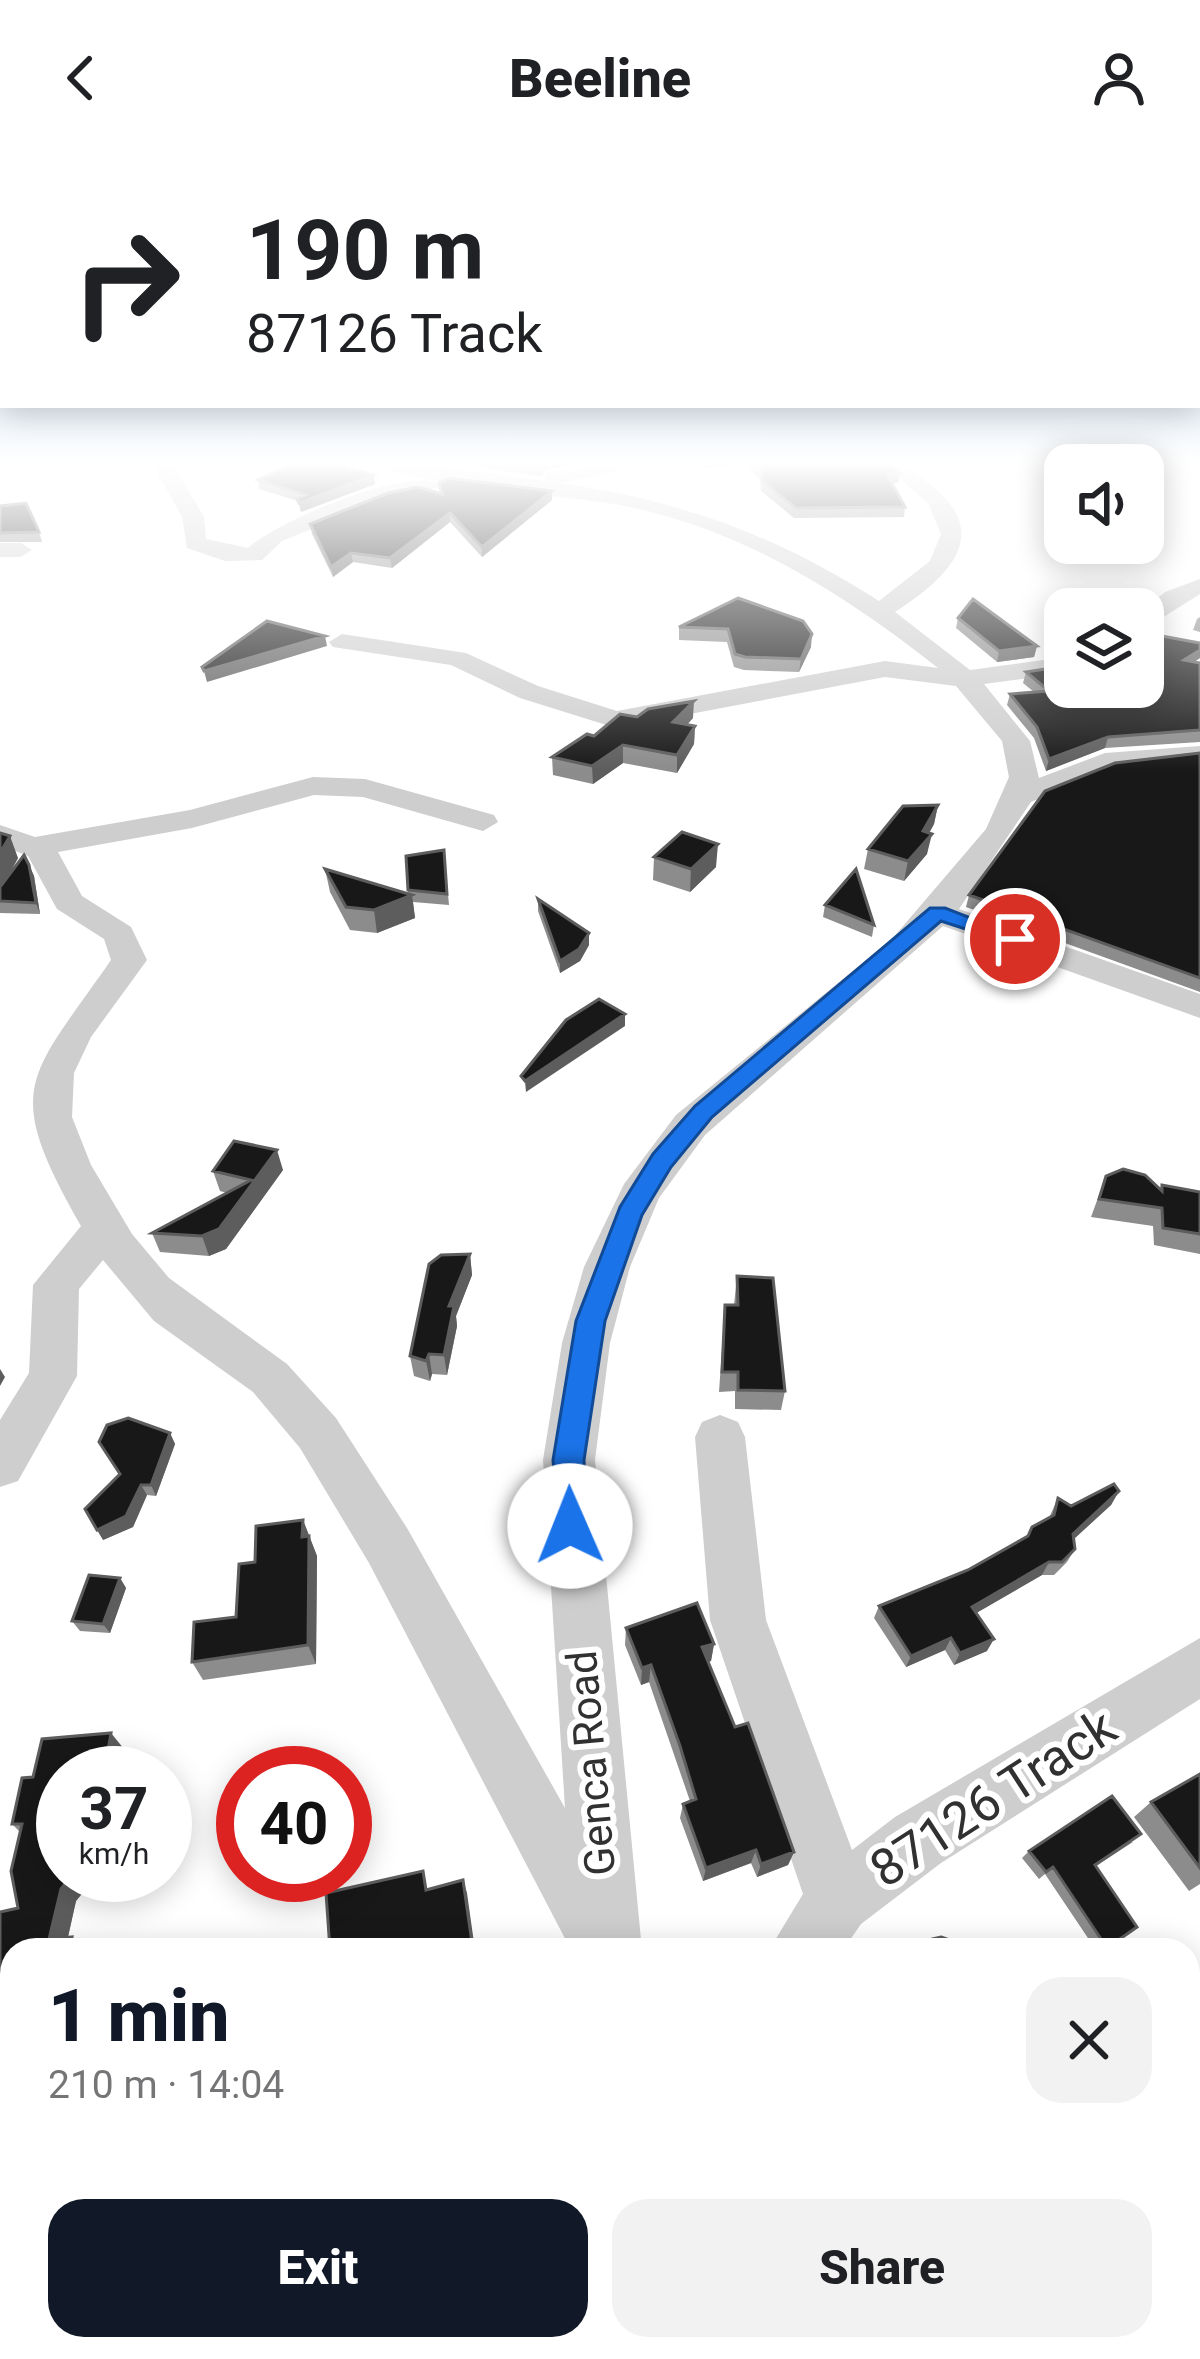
<!DOCTYPE html>
<meta charset="utf-8">
<style>
:root{--surface:#fff;--page:#f2f2f2;--text:#202124;--muted:#757577;--accent:#111827}
body{margin:0;font-family:Roboto,sans-serif;background:var(--page);color:var(--text);height:100vh;display:flex;flex-direction:column;font-size:45px;white-space:nowrap}
*{box-sizing:border-box;margin:0}
p{font-size:39px;color:var(--muted)}
.icon{flex:none;width:66px;height:66px;fill:none;stroke:currentColor;stroke-width:2;stroke-linecap:round;stroke-linejoin:round}
.map{position:relative;flex:1;overflow:hidden}
.panel{position:absolute;left:0px;top:1782px;width:1200px;height:423px;display:flex;flex-direction:column;background:var(--surface);border-radius:36px 36px 0 0;box-shadow:0 6px 30px #0003}
.panel>*{flex:none}
.top-card{position:absolute;left:0px;top:0px;width:1200px;height:252px;box-shadow:0 6px 30px #0003;background:#fff;color:var(--text);overflow:hidden}
.controls{position:absolute;left:1044px;top:288px;display:grid;gap:24px}
.controls a{display:grid;place-items:center;width:120px;height:120px;border-radius:24px;background:var(--surface);box-shadow:0 6px 30px #0003;font-size:60px}
.speed{position:absolute;left:36px;top:1590px;display:flex;gap:24px;font-size:60px;font-weight:700;text-align:center}
.speed>*{display:grid;place-content:center;width:156px;height:156px;border-radius:50%;background:var(--surface);box-shadow:0 6px 30px #0003;line-height:1}
.speed small{font-size:30px;font-weight:400}
.speed .limit{border:18px solid #d22;background:#fff;color:#111}
.pin{position:absolute;display:grid;place-items:center;width:102px;height:102px;color:#fff;margin:-51px;border:6px solid #fff;border-radius:50%;box-shadow:0 3px 12px #0007}
.me{position:absolute;width:132px;margin:-66px;rotate:359deg;stroke-linejoin:round;filter:drop-shadow(0 0 9px #0008)}
.turn{display:flex;align-items:center;gap:42px;height:252px;padding:0 48px;font-size:54px}
.turn .icon{width:156px;height:156px;stroke-width:2.5}
.turn b{display:block;font-size:84px;line-height:102px}
.round{display:grid;place-items:center;flex:none;width:126px;height:126px;border-radius:36px;background:var(--page)}
.headline{display:flex;align-items:center;justify-content:space-between;height:204px;padding:0 48px}
h1{font-size:72px;font-weight:800;line-height:90px;color:var(--accent)}
.action{display:flex;gap:24px;margin-top:auto;padding:24px 48px}
.action a{flex:1;height:138px;border-radius:36px;background:var(--accent);color:#fff;font-size:48px;font-weight:800;line-height:138px;text-align:center}
.action a+a{background:var(--page);color:var(--text)}
header{display:flex;justify-content:space-between;align-items:center;height:156px;padding:0 48px;background:var(--surface);font-size:54px;font-weight:800}
.map>svg:first-child{display:block}
</style>
<header><svg class="icon" aria-label="back" viewBox="0 0 24 24"><path d="M15 5l-7 7 7 7"/></svg>Beeline<svg class="icon" aria-label="person" viewBox="0 0 24 24"><circle cx="12" cy="8" r="4"/><path d="M4 21q1-7 8-7t8 7"/></svg></header>
<div class="map">
<svg width="1200" height="2203" viewBox="0 0 1200 2203">
<rect width="100%" height="100%" fill="#fff"/>
<g fill="none" stroke-linecap="round" stroke-linejoin="round">
<!-- minor -->
<path fill="#cecece" fill-rule="evenodd" d="M151 306H171L204 361 206 383 248 392C276 366 413 306 446 330L388 342 282 385 262 404 225 405 187 392 182 361Z
M364 306H410L545 325 546 318 614 306H661L560 327C682 345 774 378 879 445L930 405 941 378 928 347 881 306C904 306 914 315 932 330 995 380 944 424 895 456L970 514 1065 501V517L984 528 1030 585 1039 622 1105 597 1200 590V608L1110 614 1031 646 959 753 1200 838V862L943 770 705 979 659 1042 630 1111 610 1187 595 1304 642 1794H571L369 1407 300 1292 253 1236 154 1165 103 1104 79 1133 77 1220 18 1325 0 1331V1264L29 1217 33 1129 81 1070C1 930 28 924 111 804L104 783 57 753 28 700 0 689V669L35 681 190 654 313 621 365 623 494 659 498 666 483 675 363 641 314 639 192 672 58 696 82 740 131 771 147 804 91 881 74 917 72 961 91 1009 132 1078 169 1122 287 1208 336 1262 407 1372 565 1652 543 1304 562 1187 584 1111 624 1028 676 959 892 783 986 673 1009 621 1002 585 956 530 885 521 616 572 520 542 451 509 333 491 329 486 342 478 466 497 538 530 617 555 885 505 938 512C844 438 744 374 625 350 576 340 392 326 364 306Z
M0 387H21L32 394 21 401H0Z
M1200 423V438L1143 474V454L1165 436Z
M720 1259 738 1266 745 1281 766 1464 852 1694 895 1661 1200 1482V1543L941 1707 861 1768 843 1794H769L803 1738 710 1464 695 1281 702 1266Z
M398 2193H478L481 2203H401Z
M586 2193H666V2203H586Z"/>
</g>
<!-- wall -->
<path fill="#8c8c8c" d="M444 306H587L545 314 541 320Z
M685 306H886L898 327H892L905 351 904 361 794 362 761 335 760 324 744 308 706 312Z
M258 324 375 328 301 356 298 345 259 333Z
M439 327 552 344 482 401 450 366 392 412 353 406 333 421 312 378 310 368 440 337Z
M0 350 39 376 42 386H0Z
M738 442 811 491 799 516 744 514 734 511 727 486 679 484V471Z
M1200 461V476L1193 474 1197 463Z
M958 462 1037 490 1034 501 997 506 956 472Z
M1200 502 1194 506 1200 507V587V586L1105 592 1046 615 1034 582 1007 549 1010 538 1034 536 1023 527 1026 516 1103 541 1106 534Z
M637 561 693 562 687 569 695 570 694 588 677 617 623 607 593 628 553 619 552 601Z
M1200 597V836L966 751 969 739Z
M938 649 934 668 929 677 927 698 904 725 864 713 868 693Z
M0 677 18 702 10 718 29 709 34 720 40 758 0 757Z
M444 694 449 749 413 746 415 762 377 777 350 774 330 736 325 713 408 738 406 700Z
M654 701 716 711 690 736 653 724Z
M538 743 589 777V789L580 805 560 817 538 755Z
M825 749 874 769 872 781 823 761Z
M283 1014 226 1093 209 1100 160 1096 152 1077 227 1037 220 1035 213 1015Z
M1106 1020 1160 1033 1162 1029 1200 1036V1098L1154 1089 1153 1070 1091 1061Z
M470 1098 472 1119 456 1160 457 1170 447 1219 432 1218 430 1225 414 1220 410 1200Z
M737 1120 785 1235 781 1254 735 1253V1235L719 1236 725 1149H734Z
M170 1277 175 1288 156 1340 147 1339 133 1371 103 1384Z
M1119 1335 1111 1349 1074 1383 1075 1393 1067 1406 1054 1419H1042L976 1457 987 1495 954 1509 945 1494 906 1511 874 1462 879 1450 968 1414 1027 1381 1049 1362 1058 1342 1071 1350Z
M303 1364 317 1400 316 1508 203 1524 192 1506 236 1461 255 1406Z
M120 1422 126 1432 110 1477 80 1475 72 1465Z
M626 1472 714 1488 711 1505 708 1506 735 1571 794 1696 788 1709 757 1721 751 1707 703 1725 680 1662 683 1648 690 1645 649 1526 641 1529 625 1489Z
M124 1593 63 1617V1719L93 1724 76 1745 68 1781 87 1792 12 1794V1843L0 1845V1756L18 1752 20 1676 12 1668 33 1621Z
M1200 1618V1728L1189 1735 1134 1661 1151 1646Z
M1133 1686 1096 1710 1137 1771 1104 1794H1096L1045 1718 1039 1723 1022 1702 1029 1695Z
M1200 2060V2203H1133L1140 2193H1188V2070Z
M232 2197 300 2199 299 2203 213 2199Z"/>
<!-- shaded-wall -->
<path fill="#5d5d5d" d="M544 306H587L545 314 541 320V310Z
M706 306H744V308L706 312Z
M900 317 898 327 886 328 887 318Z
M374 319 375 328 301 356 299 347Z
M552 335V344L482 401V391Z
M450 357V366L392 412 390 402Z
M351 397 353 406 333 421 331 411Z
M812 478 811 491 799 516 801 503Z
M325 480 327 490 207 526 204 515Z
M1037 490 1034 501 997 506 999 495Z
M1200 494V502L1180 515 1184 504Z
M694 545 693 562 672 584 673 566Z
M695 570 694 588 677 617V599Z
M1108 581 1105 592 1046 615 1049 603Z
M623 589V607L593 628 592 610Z
M938 649 934 668 922 690 932 678 927 698 904 725 908 705Z
M10 680 18 702 0 734V697Z
M718 688 716 711 690 736 691 713Z
M29 709 34 720 40 758 36 747Z
M412 739 415 762 377 777 374 754Z
M589 777V789L580 805 560 817V805Z
M625 858V870L526 936 525 925Z
M277 994 283 1014 226 1093 209 1100 202 1080Z
M470 1098 472 1119 456 1160 457 1170 447 1219 444 1199 449 1150Z
M429 1198 432 1218 430 1225 426 1205Z
M0 1213 5 1221 0 1230Z
M170 1277 175 1288 156 1340 151 1329Z
M141 1329 147 1339 133 1371 103 1384 97 1374Z
M1119 1335 1111 1349 1065 1391 1073 1378Z
M303 1364 317 1400 316 1508 308 1489Z
M1049 1406 1042 1419 966 1463 972 1451Z
M120 1422 126 1432 110 1477 103 1468Z
M951 1482 945 1494 906 1511 911 1500Z
M994 1483 987 1495 954 1509 960 1497Z
M714 1488 711 1505 699 1509 702 1491Z
M651 1509 649 1526 641 1529 642 1512Z
M111 1577 124 1593 120 1617H104Z
M756 1694 751 1707 703 1725 706 1712Z
M794 1696 788 1709 757 1721 761 1708Z
M72 1719H94L93 1724 76 1745 65 1794 49 1783 61 1733Z
M463 1724 467 1737 475 1794H473Z
M72 1781 87 1792V1794H69Z
M9 1821 12 1823V1836L4 1831Z
M12 2040V2073L6 2079 0 2105V2062Z
M300 2199 299 2203H284V2201Z"/>
<!-- building -->
<path fill="#181818" stroke="#5d5d5d" stroke-width="3" d="M296 306H329L374 319 299 347 297 343 306 339 258 324Z
M512 306H544L541 310Z
M752 306H886L900 317 887 318 905 351 796 352 762 325 761 314Z
M449 322 552 335 482 391 450 357 390 402 351 397 331 411 310 368 388 337 418 331 442 338 439 327Z
M26 347 39 376 0 377V350Z
M738 442 803 465 812 478 801 503 745 501 735 498 728 473 679 471Z
M973 443 1037 490 999 495 958 462Z
M267 465 325 480 204 515 202 511Z
M1151 478 1200 487V494L1184 504 1200 507V574L1108 581 1049 603 1037 571 1010 538 1049 535 1026 516 1065 510V531H1093L1105 543 1106 534 1108 531H1143V487Z
M694 545 673 566 695 570 677 599 623 589 592 610 552 601 587 578 594 580 620 558 637 561 648 553Z
M1200 597V822L969 739 1045 635 1115 607Z
M938 649 923 675 932 678 908 705 868 693 903 650Z
M682 676 718 688 691 713 654 701Z
M0 677 10 680 0 697Z
M444 694 447 738 408 734 406 700Z
M24 699 29 709 36 747 0 745V731Z
M325 713 412 739 374 754 346 751Z
M856 713 874 769 825 749Z
M538 743 589 777 579 793 560 805Z
M599 843 625 858 525 925 521 920 566 864Z
M234 985 277 994 219 1073 202 1080 152 1077 251 1024 213 1015Z
M1123 1013 1145 1019 1162 1035V1029L1200 1036V1078L1163 1072 1162 1052 1099 1043 1106 1020Z
M470 1098 449 1150H454L444 1199 429 1198 426 1205 410 1200 429 1108 441 1099Z
M737 1120 773 1122 785 1235 738 1234V1216H722L725 1149H738Z
M128 1262 170 1277 151 1329H141L126 1360 97 1374 85 1353 120 1318 99 1286 107 1269Z
M1114 1328 1119 1335 1073 1378 1075 1393 1062 1406H1049L972 1451 994 1483 960 1497 951 1482 911 1500 879 1450 968 1414 1028 1380 1032 1371 1054 1359 1058 1342 1071 1350Z
M303 1364 302 1381 309 1380 308 1489 192 1506 194 1466 236 1461 239 1408 255 1406 256 1370Z
M89 1419 120 1422 103 1468 72 1465Z
M697 1447 714 1488 702 1491 735 1571 748 1567 794 1696 761 1708 756 1694 706 1712 683 1648 696 1643 680 1590 651 1509 642 1512 626 1472Z
M111 1577 104 1617H63V1719H72L61 1733 49 1783 72 1781 69 1794H12V1821H9L4 1831 0 1832V1756L18 1752 11 1715 22 1668H12L22 1622 33 1621 42 1583Z
M1200 1618V1712L1151 1646Z
M1112 1640 1141 1678 1095 1709 1137 1771 1107 1792 1053 1711 1046 1716 1029 1695Z
M423 1715 426 1734 463 1724 473 1794H330L326 1737Z
M941 1781 958 1787 961 1794H928L932 1783Z
M0 1981H5L12 1999V2040L5 2057 0 2062Z
M1200 2074V2135L1188 2117V2085Z
M1200 2141V2203H1153L1161 2193H1188V2157Z
M213 2199 284 2201V2203H213Z"/>
<!-- sky -->
<linearGradient id="sky" x2="0" y2="1"><stop stop-color="#9dc4ea"/><stop offset="0.5" stop-color="#fff"/><stop offset="1" stop-color="#fff" stop-opacity="0"/></linearGradient>
<rect width="1200" height="615" fill="url(#sky)"/>
<!-- route -->
<path fill="#1a73e8" stroke="#114b97" stroke-width="3" d="M930 752H945L1025 783 1015 789 941 765 712 961 671 1011 642 1059 605 1165 584 1304 587 1370 582 1381 570 1385 559 1381 553 1304 576 1165 620 1051 653 998 695 950Z"/>
<g text-anchor="middle" dominant-baseline="central" stroke-width="12" stroke-linejoin="round" paint-order="stroke">
<!-- street labels -->
<g font-size="42" fill="#313131" stroke="#fff">
<text transform="translate(591 1607) rotate(-95)">Genca Road</text>
</g>
<!-- near-street labels -->
<g font-size="51" fill="#313131" stroke="#fff">
<text transform="translate(993 1642) rotate(-33)">87126 Track</text>
</g>
</g>
</svg>
<div class="controls">
<a><svg class="icon" aria-label="sound" viewBox="0 0 24 24"><path d="M4 9h4l5-4v14l-5-4H4zM17 9q2 3 0 6"/></svg></a>
<a><svg class="icon" aria-label="layers" viewBox="0 0 24 24"><path d="M12 4l9 5-9 5-9-5zM3 14l9 5 9-5"/></svg></a>
</div>
<div class="speed"><div>37<small>km/h</small></div><div class="limit">40</div></div>
<div class="pin" style="left:1015px;top:783px;background:#d93025"><svg class="icon" aria-label="arrive" viewBox="0 0 24 24"><path d="M6 21V4h12l-3 4 3 4H6"/></svg></div>
<svg class="me" style="left:570px;top:1370px" viewBox="-20 -20 40 40"><circle r="19" fill="#fff"/><path d="M0-13L10 11 0 6-10 11z" fill="#1a73e8"/></svg>
<div class="top-card">
<div class="turn"><svg class="icon" aria-label="right" viewBox="0 0 24 24"><path d="M7 20v-9h11M14 6l5 5-5 5"/></svg><div><b>190 m</b>87126 Track</div></div>
</div>
<section class="panel">
<div class="headline"><div><h1>1 min</h1><p>210 m · 14:04</p></div><a class="round"><svg class="icon" aria-label="close" viewBox="0 0 24 24"><path d="M6 6l12 12M18 6L6 18"/></svg></a></div>
<div class="action"><a>Exit</a><a>Share</a></div>
</section>
</div>
